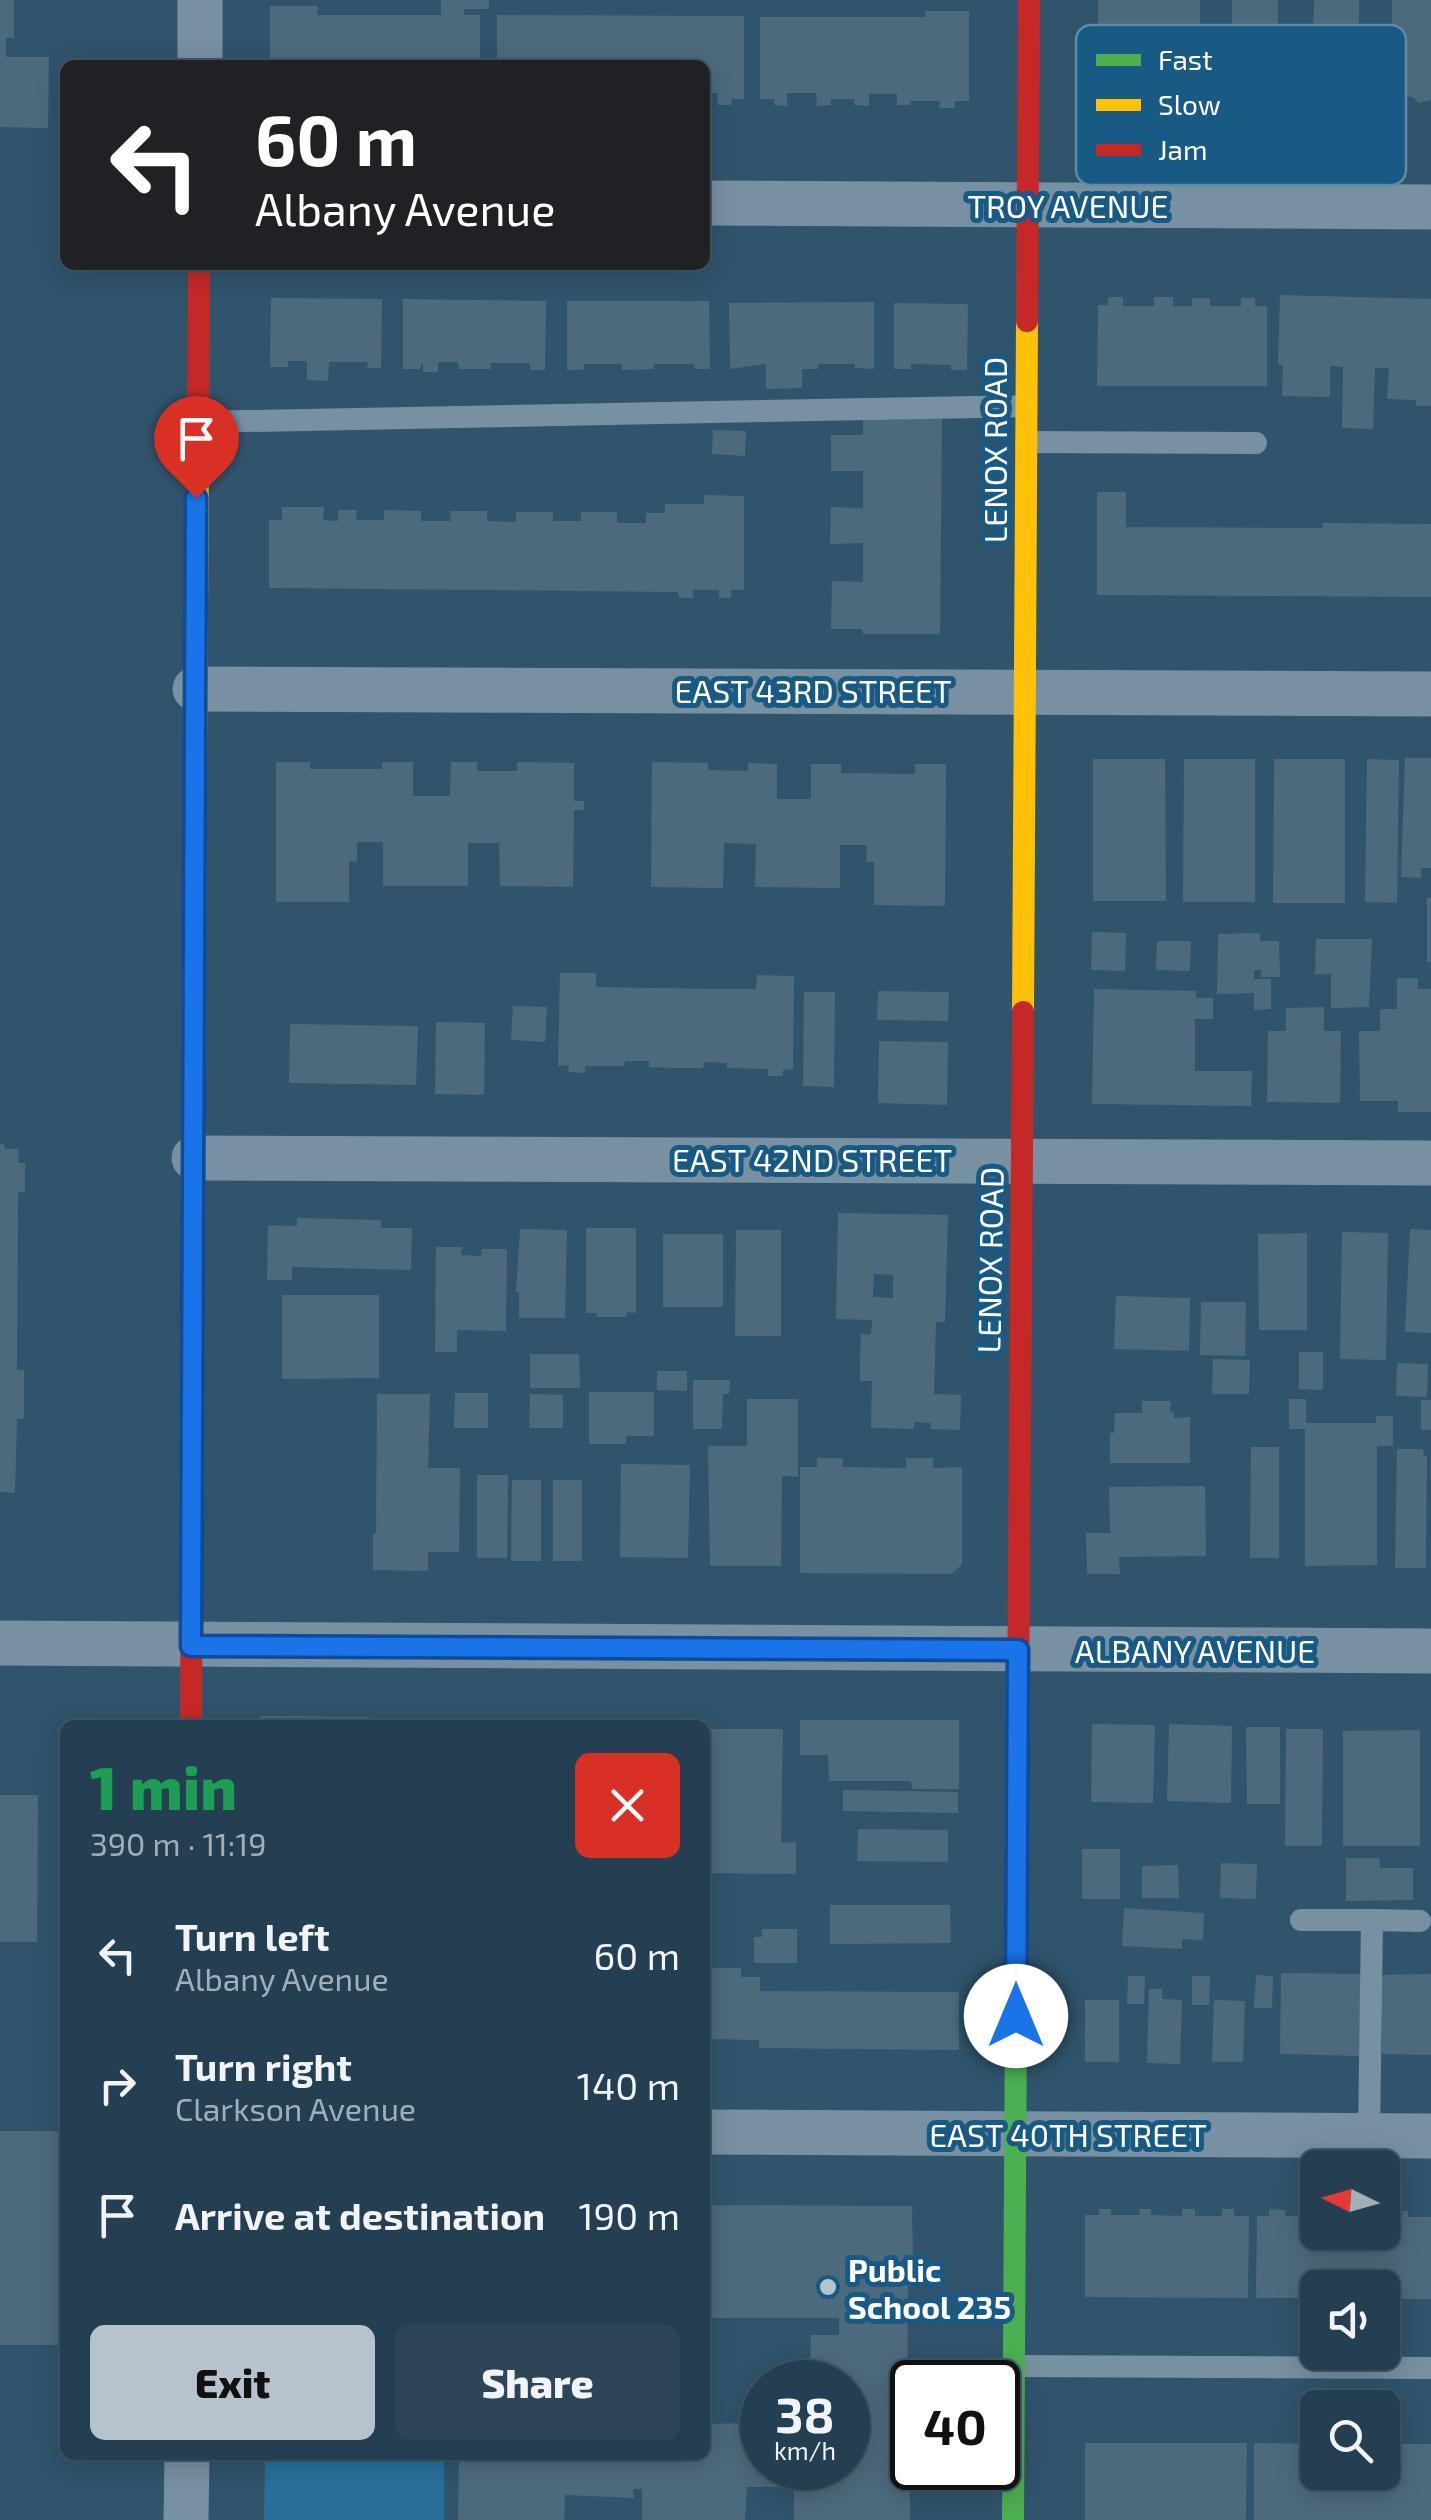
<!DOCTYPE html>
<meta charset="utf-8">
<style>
:root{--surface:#243f51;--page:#2c4658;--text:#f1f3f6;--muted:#a3afb7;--line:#415868;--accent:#b7c3cc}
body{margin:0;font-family:"Exo 2",sans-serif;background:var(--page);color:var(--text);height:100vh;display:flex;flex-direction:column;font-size:38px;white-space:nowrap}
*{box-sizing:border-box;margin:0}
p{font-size:32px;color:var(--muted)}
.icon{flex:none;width:55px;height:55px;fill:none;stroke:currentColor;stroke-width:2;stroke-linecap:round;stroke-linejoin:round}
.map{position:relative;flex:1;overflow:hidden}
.sheet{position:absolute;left:60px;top:1720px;width:650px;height:740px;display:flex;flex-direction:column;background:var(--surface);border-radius:15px;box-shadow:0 5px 25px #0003,0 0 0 2px var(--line)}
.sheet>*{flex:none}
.banner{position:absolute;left:60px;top:60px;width:650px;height:210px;border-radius:15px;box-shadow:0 5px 25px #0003,0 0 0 2px var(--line);background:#202124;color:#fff;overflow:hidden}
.needle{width:65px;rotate:275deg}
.fabs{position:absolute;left:1300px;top:2150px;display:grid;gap:20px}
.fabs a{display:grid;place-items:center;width:100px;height:100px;border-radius:15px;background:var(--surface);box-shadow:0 5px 25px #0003,0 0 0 2px var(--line);font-size:50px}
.speed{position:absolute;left:740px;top:2360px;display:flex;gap:20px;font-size:50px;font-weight:700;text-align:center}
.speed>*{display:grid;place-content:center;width:130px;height:130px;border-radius:50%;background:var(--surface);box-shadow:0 5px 25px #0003,0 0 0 2px var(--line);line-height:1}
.speed small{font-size:25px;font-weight:400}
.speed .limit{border:5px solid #111;border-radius:15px;background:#fff;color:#111}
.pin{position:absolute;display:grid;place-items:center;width:85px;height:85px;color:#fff;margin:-102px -42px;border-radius:50% 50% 50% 0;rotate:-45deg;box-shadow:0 0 10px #0007}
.pin .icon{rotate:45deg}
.me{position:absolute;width:110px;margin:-55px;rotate:0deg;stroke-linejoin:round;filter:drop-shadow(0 0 8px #0008)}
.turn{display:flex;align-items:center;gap:35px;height:210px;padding:0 30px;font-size:45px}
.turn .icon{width:130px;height:130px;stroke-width:2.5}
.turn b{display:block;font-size:70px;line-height:85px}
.round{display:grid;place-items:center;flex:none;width:105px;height:105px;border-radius:15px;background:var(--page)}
.summary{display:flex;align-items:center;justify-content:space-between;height:170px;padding:0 30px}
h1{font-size:60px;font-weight:800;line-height:75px;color:#1e9e55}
.primary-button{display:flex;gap:20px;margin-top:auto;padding:20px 30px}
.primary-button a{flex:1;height:115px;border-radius:15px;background:var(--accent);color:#111;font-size:40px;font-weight:800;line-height:115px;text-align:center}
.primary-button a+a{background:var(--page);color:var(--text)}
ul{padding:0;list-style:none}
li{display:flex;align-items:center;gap:30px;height:130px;padding:0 30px}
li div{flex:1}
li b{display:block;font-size:38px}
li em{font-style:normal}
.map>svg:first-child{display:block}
</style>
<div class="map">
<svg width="1431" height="2520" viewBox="0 0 1431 2520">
<rect width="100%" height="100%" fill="#30546c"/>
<!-- green -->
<path fill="#286f9a" d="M265 2455H444V2520H264Z"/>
<!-- building -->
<path fill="#4d6a7c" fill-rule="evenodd" d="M0 0H14V38H6V57H49L48 128 0 127Z
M441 0H489V9H464V15H480V65H270V6H318L317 15H441Z
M1098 0H1200V41H1208V57H1224V41H1232V0H1278V40L1313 41 1314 0H1359V41H1367V55L1382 56V41H1392V0H1431V100L1419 103 1413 97H1397V127L1337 126V121L1315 122V116H1290V121H1266V126L1206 125 1207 95H1190L1184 101H1175L1164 95V125H1098V58H1107V28H1098Z
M925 11H969V101H955V108H939L940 101H911L910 105H897V94H869V106L854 105V99H831V105L817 106 816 93H787V106L774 105V99H760V17H925Z
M497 15 744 16V99H732L731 105H718L717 93H705V65H497Z
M1280 295 1431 299V406H1416V400L1387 399 1389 368H1375L1373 429 1342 428 1343 367 1330 366V397L1282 396 1283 365H1278Z
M1108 297H1123V306H1154V297H1173V306H1192V298H1210V306H1241V298H1255V306H1267V386H1097L1098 305H1108Z
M271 298 382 299 381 368H367L368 362H329L328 381 307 380V361H288V367H270Z
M403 299 546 301 545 370H530V363H491V369H459L458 362H438V372H423V362L420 369H403Z
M567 301H709L710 369H695L694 364H654V369L622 370V364H584L583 370H567Z
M874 302V369L855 368V364H818V369H802V388L766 389V364L730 369 729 303Z
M894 303 968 304 967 370H951V365L911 364V369H894Z
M863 416 942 417 940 634H863L862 629H831L832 581 863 582V543L830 544 831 507 863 508V471H831V435H863Z
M713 430 746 431 745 456 712 454Z
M1097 492H1126V527L1323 528V523L1431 524V597L1097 595Z
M704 495 744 496V590H731V598H719V590H693V598H679L678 592 269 588V520H282V507H324L323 520 338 521V510H357L356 520H384V510L421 511V521H451L450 511H487V521L516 522V512H553V521H581V512H617V523H646V513H665V504H704Z
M1405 758H1431V868H1421V878L1401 877Z
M1093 759H1165L1166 901H1093Z
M1184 759H1255V902H1183Z
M1274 759H1345V903H1273Z
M1367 759 1399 760 1397 903 1365 902Z
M276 762H310V769H382V762H413V796H450L451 762H477V771H517V762L574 763V801H584V810H574L573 887 500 886 499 843H468V886H383V842H357V862L349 861V902H276Z
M652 762 708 763V770L748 771V763L777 764V799H811V764H841V773L915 774V764H946L945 906 874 905V862H866L867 845H840V888L755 887 756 844 724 843 723 888 651 887Z
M1427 898H1431V962H1427Z
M1092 932 1126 933 1125 971 1091 970Z
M1260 933V941H1279L1280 977H1261V970H1254V979H1271V1009L1254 1010V993L1217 994 1218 934Z
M1316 939H1372L1369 1007 1331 1008V974L1315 975Z
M1157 941H1191L1190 971 1156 970Z
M560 973H596V987L717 989H756L757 975 794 976 793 1069 783 1070V1076H768V1069L727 1068V1063L704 1062 703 1068H674L649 1067V1061H625L624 1066H585V1073L568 1072 569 1065 558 1066Z
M1397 978H1418V989H1431V1112H1398V1101H1360L1359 1031H1380V1009H1397Z
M1094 989 1196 991V998H1213V1019H1195V1071H1252L1251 1106 1092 1104Z
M878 991 949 992 948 1021 877 1020Z
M804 992H835L834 1087 803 1086Z
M513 1006 547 1007 545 1042 511 1040Z
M1324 1007V1031H1341L1340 1103 1267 1102 1268 1031H1286V1008Z
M436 1022 485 1023 484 1095 435 1094Z
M290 1024 418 1026 416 1085 289 1083Z
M879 1041 948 1042 947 1105 878 1103Z
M0 1144H4L5 1149H18L19 1163H25V1192H18L17 1370H24V1419H17L15 1493 0 1492Z
M838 1213 948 1215 945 1322H936L934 1394 961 1395 960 1430 931 1429V1423L914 1422V1429L871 1428 872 1381H860V1357L861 1334 871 1335 872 1320 836 1319ZM874 1274 893 1275V1298L873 1297Z
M297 1218 381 1220V1228H412L411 1270 292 1267V1280H267L268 1225 297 1226Z
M586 1228H636V1313L627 1312V1317H597V1313H586Z
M520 1229 567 1230 565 1318H519V1292H516Z
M1410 1229 1431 1230V1333L1405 1332Z
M736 1230H781V1336H735Z
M1342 1232 1388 1233 1386 1360 1340 1359Z
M1307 1233V1330H1259L1258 1234Z
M663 1234H723V1307H663Z
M436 1247H462L461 1255 481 1256 482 1249H507L506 1331 457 1330V1352H435Z
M282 1295H379V1378L282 1379Z
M1116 1296 1190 1298 1189 1351 1114 1349Z
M1201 1302H1246L1245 1356 1200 1355Z
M1299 1352H1323V1390L1299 1389Z
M530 1354H579L580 1388H530Z
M1213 1359 1250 1360 1249 1394H1212Z
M1397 1363 1428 1364 1427 1397 1396 1396Z
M657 1371H687V1391L657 1390Z
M693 1380H730L729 1394H723L722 1429H693Z
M589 1392H654V1436H626V1444H589Z
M455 1393H488V1428H454Z
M377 1394H430L428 1468H460L459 1552H428V1571L373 1570V1533H376Z
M530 1394 563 1395V1428H529Z
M747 1399H798V1477L782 1476 781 1566H710L708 1446H747Z
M1289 1399H1306V1423H1376V1416H1393V1446H1377V1565L1305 1566V1429H1289Z
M1421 1400H1431V1430H1421Z
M1142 1401H1171L1170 1412 1174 1413V1418L1190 1417V1463H1110V1433H1114L1115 1413H1142Z
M1251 1447H1279V1558H1250Z
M1397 1449H1423L1424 1456H1427L1426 1568H1395Z
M817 1458H843L842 1467 906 1468V1458H933V1468L962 1467V1564L952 1574 800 1573V1467H817Z
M621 1464 690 1465 688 1558 620 1557Z
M477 1475H508L507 1558H477Z
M512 1480H541V1561H511Z
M553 1480H582V1561H553Z
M1205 1486 1206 1556 1119 1557 1120 1574H1087L1086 1533H1110L1109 1487Z
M261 1716 370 1717V1725H261Z
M800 1720H959V1789H912L911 1781H829L828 1755H800Z
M1092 1724 1155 1725 1153 1803 1091 1802Z
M1169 1724 1232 1726 1231 1803 1167 1801Z
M1246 1727H1280V1804H1247Z
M711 1729H783L781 1843 796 1842V1874L705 1873V1844H710Z
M1286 1729H1323L1322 1846H1285Z
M1420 1730V1846H1343V1731Z
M843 1790 958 1792V1813L843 1811Z
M0 1795H38L37 1942H0Z
M858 1829 948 1830V1862L857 1861Z
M1082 1849H1120V1899H1082Z
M1346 1858H1379L1380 1868H1413V1900L1346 1901Z
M1221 1863 1257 1864 1256 1899 1220 1898Z
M1178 1865 1179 1898H1142V1866Z
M830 1905H950L951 1943 830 1944Z
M1124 1908 1204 1913 1203 1940 1182 1939V1949L1122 1946Z
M762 1929H797V1963H754V1937H762Z
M705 1968H741V1977H760V1991L959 1992V2050L759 2048V2040L705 2039Z
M1281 1973 1362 1974 1361 2056 1280 2054Z
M1431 1974V2055L1382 2054 1381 1975Z
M1256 1975 1273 1976 1272 2008H1254Z
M1128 1976H1145L1144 2004H1127Z
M1192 1976H1210L1209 2005H1192Z
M1149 1989H1162V1999L1182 2000 1180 2064 1147 2063Z
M1085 2000H1119V2062H1085Z
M1214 2000 1245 2001 1243 2062H1212Z
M0 2131H65V2345H0Z
M705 2205 912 2206 913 2259 908 2260 907 2482 910 2483V2520H794V2487H747L745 2520H642V2489H633L634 2498 565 2495 564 2520H458L459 2455H705V2424L751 2423 752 2466 848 2468V2382H810V2379H800V2363H810L811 2335H839V2318H705Z
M1099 2209H1111V2215H1140L1139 2209H1151V2215L1182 2216V2209H1195V2216H1222V2209H1234V2216H1249L1248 2298 1085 2297V2215H1099Z
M1269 2209 1285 2210V2216H1312L1311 2210H1318V2232H1382V2217H1393V2211H1408V2217H1431V2299H1382V2288H1318V2298H1256L1257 2216H1269Z
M1085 2443H1247L1246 2520H1085Z
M1254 2443 1318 2444V2472H1382V2444H1431V2520H1254Z"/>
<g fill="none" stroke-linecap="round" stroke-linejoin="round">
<!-- lane -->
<path stroke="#7790a2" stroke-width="22" d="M197 422 1026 406
M1026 442 1256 443
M1301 1920H1372L1369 2136
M1372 1920 1420 1921
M1014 2366 1429 2368"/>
<!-- street -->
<path stroke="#7790a2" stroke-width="45" d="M200 65V0
M705 203 1431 207
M195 689 1431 694
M194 1158 1431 1163
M0 1643 1431 1651
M705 2132 1431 2136
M186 2520 187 2455"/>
<!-- fast -->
<path stroke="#4caf50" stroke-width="22" d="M1013 2520 1017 1847"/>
<!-- slow -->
<path stroke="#ffc107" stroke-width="22" d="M1023 1012 1027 321
M194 1087 198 455"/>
<!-- jam -->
<path stroke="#c62828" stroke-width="22" d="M1027 321 1029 0
M198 455 199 265
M191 1725 194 1087
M1017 1847 1023 1012"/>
</g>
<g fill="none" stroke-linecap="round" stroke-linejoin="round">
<defs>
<path id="route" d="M196 498 191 1646 1018 1650 1016 2016"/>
</defs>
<!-- route casing -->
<use href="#route" stroke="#114b97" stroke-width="25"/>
<!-- route -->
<use href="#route" stroke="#1a73e8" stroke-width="18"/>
</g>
<!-- markers -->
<circle fill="#b7c3cc" stroke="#185a84" stroke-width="4" cx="828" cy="2287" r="10"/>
<g text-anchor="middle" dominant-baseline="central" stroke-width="10" stroke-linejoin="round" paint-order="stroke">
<!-- street labels -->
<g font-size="32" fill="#fff" stroke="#185a84">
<text x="1068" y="205">TROY AVENUE</text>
<text transform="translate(994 450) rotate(-90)">LENOX ROAD</text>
<text x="813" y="690">EAST 43RD STREET</text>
<text x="812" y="1159">EAST 42ND STREET</text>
<text transform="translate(989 1260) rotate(-89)">LENOX ROAD</text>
<text x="1195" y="1650">ALBANY AVENUE</text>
<text x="1068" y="2134">EAST 40TH STREET</text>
</g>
<!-- poi labels -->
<g font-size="32" font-weight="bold" fill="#fff" stroke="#185a84" text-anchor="start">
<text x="848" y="2269">Public<tspan x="848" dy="37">School 235</tspan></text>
</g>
</g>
<!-- legend -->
<rect x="1076" y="25" width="330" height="160" rx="15" fill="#185a84" stroke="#5d8ca9" stroke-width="2.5"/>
<rect x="1096" y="54" width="45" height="12" fill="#4caf50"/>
<rect x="1096" y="99" width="45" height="12" fill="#ffc107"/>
<rect x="1096" y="144" width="45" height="12" fill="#c62828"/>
<g font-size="28" fill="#fff">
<text x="1158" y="70">Fast</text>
<text x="1158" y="115">Slow</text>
<text x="1158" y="160">Jam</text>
</g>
</svg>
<div class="fabs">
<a><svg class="needle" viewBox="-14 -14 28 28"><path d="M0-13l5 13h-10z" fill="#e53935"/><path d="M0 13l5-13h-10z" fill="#a3afb7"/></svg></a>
<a><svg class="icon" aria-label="sound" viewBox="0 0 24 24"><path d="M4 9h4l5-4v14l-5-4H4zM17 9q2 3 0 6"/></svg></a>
<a><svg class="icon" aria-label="search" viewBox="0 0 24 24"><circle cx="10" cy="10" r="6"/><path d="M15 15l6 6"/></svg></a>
</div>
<div class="speed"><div>38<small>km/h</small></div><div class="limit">40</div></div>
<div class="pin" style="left:196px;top:498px;background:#d93025"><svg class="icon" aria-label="arrive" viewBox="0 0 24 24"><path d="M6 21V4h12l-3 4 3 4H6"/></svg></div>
<svg class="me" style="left:1016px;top:2016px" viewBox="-20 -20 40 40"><circle r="19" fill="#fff"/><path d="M0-13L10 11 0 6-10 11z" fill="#1a73e8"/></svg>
<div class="banner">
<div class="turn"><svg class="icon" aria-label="left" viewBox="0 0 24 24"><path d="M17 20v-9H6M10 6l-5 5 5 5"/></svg><div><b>60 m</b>Albany Avenue</div></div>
</div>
<section class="sheet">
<div class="summary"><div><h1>1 min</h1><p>390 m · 11:19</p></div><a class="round" style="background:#d93025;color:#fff"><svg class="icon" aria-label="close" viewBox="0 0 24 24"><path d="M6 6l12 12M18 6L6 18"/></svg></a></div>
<ul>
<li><svg class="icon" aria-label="left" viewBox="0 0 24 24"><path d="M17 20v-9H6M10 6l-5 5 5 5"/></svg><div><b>Turn left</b><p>Albany Avenue</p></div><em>60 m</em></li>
<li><svg class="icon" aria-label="right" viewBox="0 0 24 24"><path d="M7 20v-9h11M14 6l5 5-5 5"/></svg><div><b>Turn right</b><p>Clarkson Avenue</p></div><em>140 m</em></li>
<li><svg class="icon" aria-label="arrive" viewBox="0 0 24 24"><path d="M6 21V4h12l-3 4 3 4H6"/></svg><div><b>Arrive at destination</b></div><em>190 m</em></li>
</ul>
<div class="primary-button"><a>Exit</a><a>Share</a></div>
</section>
</div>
